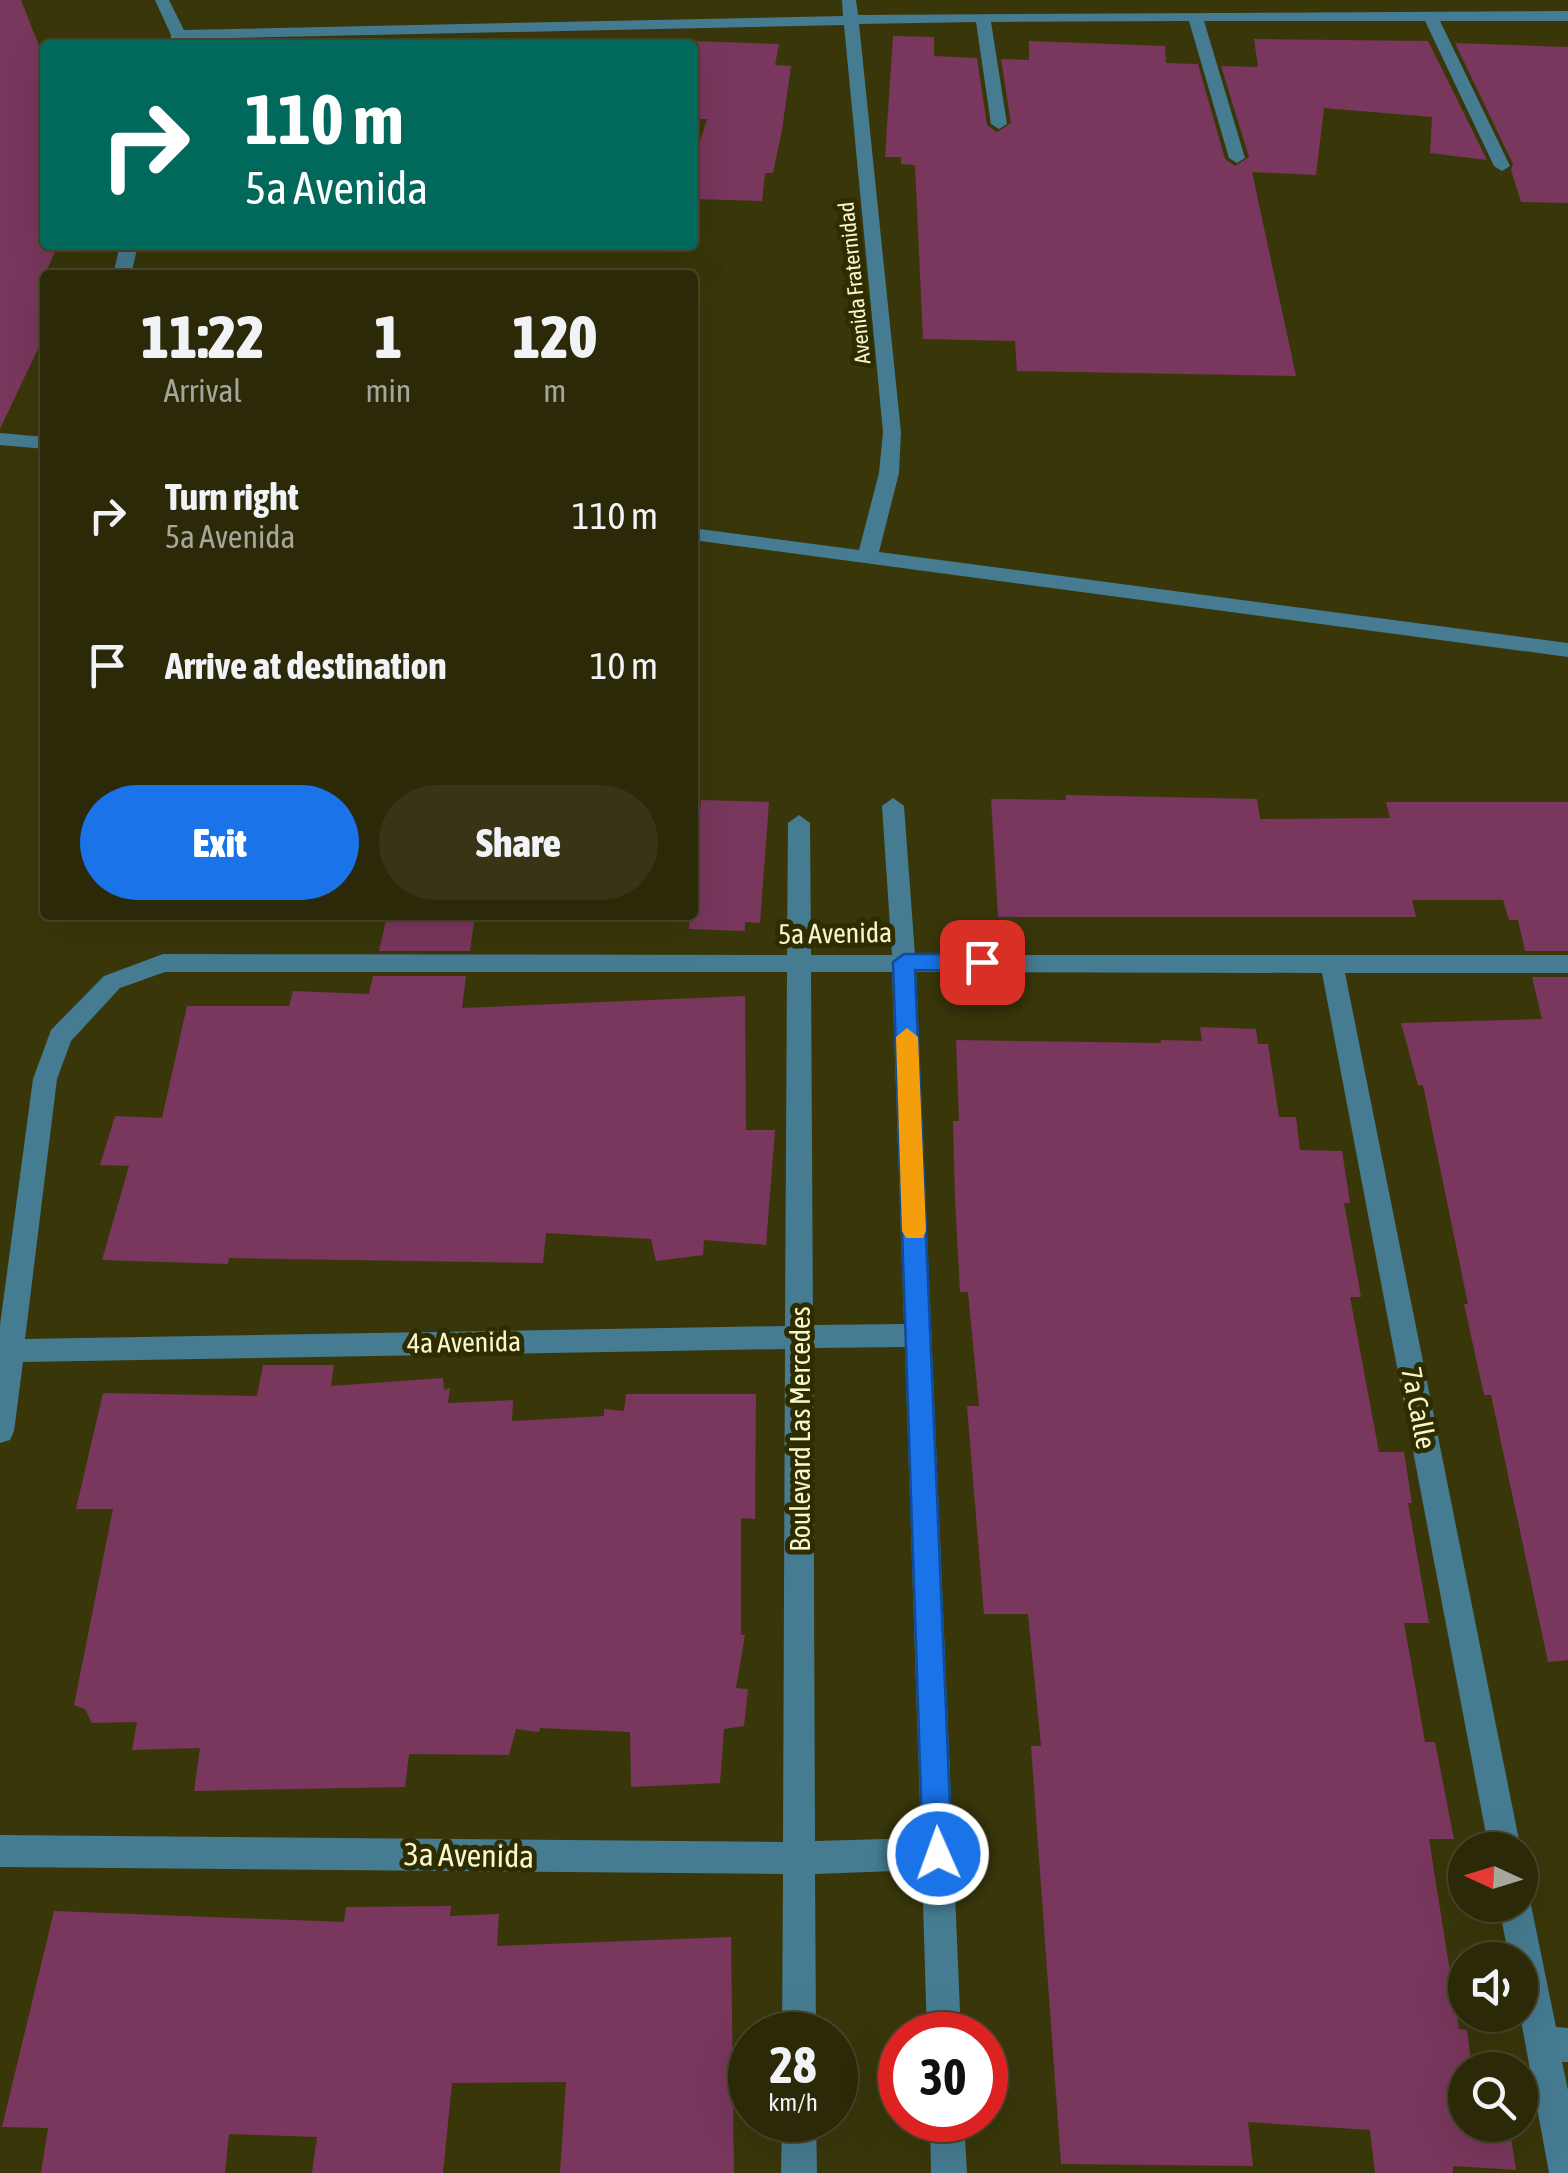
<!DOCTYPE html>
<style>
:root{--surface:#2b2908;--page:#373516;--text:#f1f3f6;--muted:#a6a69c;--line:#474529;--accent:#1a73e8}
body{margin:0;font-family:"Asap Condensed",sans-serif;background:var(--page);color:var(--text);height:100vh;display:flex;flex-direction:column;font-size:38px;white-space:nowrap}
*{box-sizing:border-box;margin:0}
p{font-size:32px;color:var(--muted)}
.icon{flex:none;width:55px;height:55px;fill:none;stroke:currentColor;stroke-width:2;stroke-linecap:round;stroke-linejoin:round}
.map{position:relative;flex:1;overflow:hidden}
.side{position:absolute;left:40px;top:270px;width:658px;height:650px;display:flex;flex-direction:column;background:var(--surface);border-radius:10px;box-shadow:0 10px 40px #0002,0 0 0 2px var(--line)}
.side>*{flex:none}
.top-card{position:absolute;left:40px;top:40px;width:658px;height:210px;border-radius:10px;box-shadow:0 10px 40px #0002,0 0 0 2px var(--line);background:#00695c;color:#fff;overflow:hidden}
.needle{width:65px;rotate:274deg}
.fabs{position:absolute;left:1448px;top:1832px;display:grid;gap:20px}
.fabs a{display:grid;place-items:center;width:90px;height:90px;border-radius:50%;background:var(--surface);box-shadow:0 10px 40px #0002,0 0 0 2px var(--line);font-size:50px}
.speed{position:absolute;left:728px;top:2012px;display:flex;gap:20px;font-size:50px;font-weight:700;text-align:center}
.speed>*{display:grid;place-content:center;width:130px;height:130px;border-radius:50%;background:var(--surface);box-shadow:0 10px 40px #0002,0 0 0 2px var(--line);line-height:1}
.speed small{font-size:25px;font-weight:400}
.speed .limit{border:15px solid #d22;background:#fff;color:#111}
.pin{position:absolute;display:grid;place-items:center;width:85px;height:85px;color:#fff;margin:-42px;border-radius:20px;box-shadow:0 5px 15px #0006}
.me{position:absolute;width:110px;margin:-55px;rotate:358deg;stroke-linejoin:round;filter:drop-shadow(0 0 8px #0008)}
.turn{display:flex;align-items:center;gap:35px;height:210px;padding:0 40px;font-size:45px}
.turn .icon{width:130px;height:130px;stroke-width:2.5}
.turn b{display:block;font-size:70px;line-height:85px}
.eta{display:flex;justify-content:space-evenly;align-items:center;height:170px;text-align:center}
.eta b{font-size:60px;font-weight:800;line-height:70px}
.primary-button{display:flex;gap:20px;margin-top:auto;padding:20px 40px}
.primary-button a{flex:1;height:115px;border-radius:60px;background:var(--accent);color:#fff;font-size:40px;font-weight:800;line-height:115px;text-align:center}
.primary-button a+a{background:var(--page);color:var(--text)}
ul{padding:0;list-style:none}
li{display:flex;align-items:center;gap:30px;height:150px;padding:0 40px}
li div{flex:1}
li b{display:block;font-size:38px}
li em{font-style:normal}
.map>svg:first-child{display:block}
</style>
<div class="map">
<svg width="1568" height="2173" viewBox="0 0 1568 2173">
<rect width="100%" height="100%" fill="#39370a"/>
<!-- building -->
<path fill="#79375d" d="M0 0H21L45 61V245H58L47 270H60L58 275H45V334L0 429Z
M893 36 934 37V56L977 58 987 125 997 132 1011 123 1001 59 1029 60V41L1165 46 1166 63 1198 64 1225 159 1235 166 1249 157 1221 66 1258 67 1254 39 1428 41 1487 160 1430 153 1432 117 1324 108 1316 175 1252 172 1296 376 1017 371 1015 341 923 339 915 165 901 164V157H885Z
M692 41 779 44 775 65 791 66 782 130 773 173H765L762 201 692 199V166L707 119H692Z
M1455 43 1568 47V203L1521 202 1511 170 1513 164Z
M1066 795 1257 799 1260 819 1390 818 1386 802H1568V951H1525L1518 920H1509L1503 900H1412L1416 917H998L991 799 1066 800Z
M701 800 769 802 760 923 745 922V931L689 929Z
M387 915H475L470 951H379Z
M373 976H466L462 1008 745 996 746 1130H775L766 1245 704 1240 703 1255 656 1261 651 1239 546 1233 543 1263 229 1258 228 1264 102 1260 129 1166 100 1165 115 1116 162 1118 187 1006H289L293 991 369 994Z
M1532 977H1568V1660L1548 1662 1491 1395H1484L1464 1304H1468L1423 1085H1418L1401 1023 1542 1019Z
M1200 1027 1256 1029 1258 1044H1268L1279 1117H1296L1300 1150 1342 1151 1350 1203H1344L1361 1297H1350L1379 1452H1404L1412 1503H1408L1429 1623H1404L1425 1742H1435L1454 1839H1429L1459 2029 1467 2030 1472 2070H1465V2125H1509L1516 2170 1453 2166V2173H1375L1370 2130 1248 2122 1253 2166 1061 2164 1031 1746H1041L1028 1614H984L967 1406H979L968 1292H960L955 1199 953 1121H959L956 1040 1161 1043V1040L1202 1041Z
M263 1365H334L331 1386 443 1378 444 1390 450 1388 448 1403 513 1400 512 1421 604 1416V1409L624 1411 626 1394H756L755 1519 741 1518V1635H745L736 1688 748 1689 744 1726 724 1729 720 1783 631 1787 630 1732 540 1728 539 1732 516 1729 509 1755 409 1754 405 1787 194 1791 200 1748 132 1750 137 1722 92 1723 85 1709 74 1705 113 1509H76L103 1393 257 1396Z
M451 1906 450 1916 499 1914 497 1946 731 1937 734 2173H560L566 2082 452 2083 443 2173H312L317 2137 229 2134 225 2173H41L48 2128 2 2127 54 1911 344 1922 346 1907Z"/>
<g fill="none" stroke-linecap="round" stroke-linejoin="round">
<!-- minor -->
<path fill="#467c92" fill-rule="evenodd" d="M155 0H169L184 30 843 16 842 0H856L858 15 1568 11V21H1440L1510 166 1502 171 1494 166 1425 21H1204L1245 158 1237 163 1229 158 1189 21 991 22 1007 124 999 129 991 124 976 22 859 24 901 432 899 473 879 552 1568 643V657L692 540V528L859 550 879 473 883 432 844 25 186 39 185 45H169L171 35Z
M120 245H138L131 275H113Z
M0 433 45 437V449L0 445Z
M893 798 904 806 915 955H1568V973H1345L1521 1850 1520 1853 1489 1850 1322 973 916 972 961 2035H927L922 1870 815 1874 816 2035H782L783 1874 0 1867V1835L783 1842 785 1349 23 1362 14 1431 10 1440 0 1443V1325L33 1079 51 1030 104 976 163 954 787 955 788 823 799 815 810 823 811 955H892L882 806ZM165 972H787L785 1326 25 1339 57 1079 71 1041 120 988ZM811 972H892L904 1324 813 1325ZM905 1347 921 1838 815 1841 813 1348Z
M1520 1891 1527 1893 1531 1905 1556 2027 1568 2028V2062H1562L1568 2090V2173H1549L1520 2015V1960H1509L1499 1905H1520Z
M782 2120H816L817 2173H781Z
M930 2120H964L967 2173H931Z"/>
</g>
<!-- route -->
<path fill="#1a73e8" stroke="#114b97" stroke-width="2.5" d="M904 954H982L993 962 982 971 915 970 952 1854 948 1865 938 1869 927 1865 923 1854 893 962Z"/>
<!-- slow -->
<path fill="#f59e0b" d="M907 1028 918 1037 926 1231 923 1238H906L902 1231 896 1037Z"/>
<g text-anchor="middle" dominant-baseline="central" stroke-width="10" stroke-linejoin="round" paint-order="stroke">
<!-- far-street labels -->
<g font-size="22" fill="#f7f6ce" stroke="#2f2d00">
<text transform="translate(854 283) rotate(-96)">Avenida Fraternidad</text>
</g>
<!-- street labels -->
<g font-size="28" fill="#f7f6ce" stroke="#2f2d00">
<text transform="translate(835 933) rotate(-1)">5a Avenida</text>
<text transform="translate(464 1342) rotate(-1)">4a Avenida</text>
<text transform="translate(1419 1408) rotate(79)">7a Calle</text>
<text transform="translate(800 1429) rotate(-90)">Boulevard Las Mercedes</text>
</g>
<!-- near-street labels -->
<g font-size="32" fill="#f7f6ce" stroke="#2f2d00">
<text transform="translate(469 1855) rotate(1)">3a Avenida</text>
</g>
</g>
</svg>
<div class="fabs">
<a><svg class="needle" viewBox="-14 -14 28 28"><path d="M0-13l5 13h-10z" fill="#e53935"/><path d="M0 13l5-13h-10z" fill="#a6a69c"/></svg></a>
<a><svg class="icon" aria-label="sound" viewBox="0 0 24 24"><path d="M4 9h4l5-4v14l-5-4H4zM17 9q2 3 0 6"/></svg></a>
<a><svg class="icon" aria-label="search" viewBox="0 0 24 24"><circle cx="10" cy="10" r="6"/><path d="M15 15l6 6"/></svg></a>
</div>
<div class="speed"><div>28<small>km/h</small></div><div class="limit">30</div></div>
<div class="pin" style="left:982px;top:962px;background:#d93025"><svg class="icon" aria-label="arrive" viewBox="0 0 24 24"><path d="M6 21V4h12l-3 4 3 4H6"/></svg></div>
<svg class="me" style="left:938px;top:1854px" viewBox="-20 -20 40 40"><circle r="17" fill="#1a73e8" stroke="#fff" stroke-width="3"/><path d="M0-11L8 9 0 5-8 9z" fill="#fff"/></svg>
<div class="top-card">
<div class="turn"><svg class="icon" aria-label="right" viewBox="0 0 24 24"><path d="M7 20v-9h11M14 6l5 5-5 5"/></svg><div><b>110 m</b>5a Avenida</div></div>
</div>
<section class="side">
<div class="eta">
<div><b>11:22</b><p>Arrival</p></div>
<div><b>1</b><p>min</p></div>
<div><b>120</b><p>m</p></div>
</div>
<ul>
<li><svg class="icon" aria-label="right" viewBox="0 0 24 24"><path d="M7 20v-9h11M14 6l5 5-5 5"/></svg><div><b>Turn right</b><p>5a Avenida</p></div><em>110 m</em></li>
<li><svg class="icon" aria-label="arrive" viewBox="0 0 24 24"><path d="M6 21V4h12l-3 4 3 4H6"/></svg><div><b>Arrive at destination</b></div><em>10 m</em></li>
</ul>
<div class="primary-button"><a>Exit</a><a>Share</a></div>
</section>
</div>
